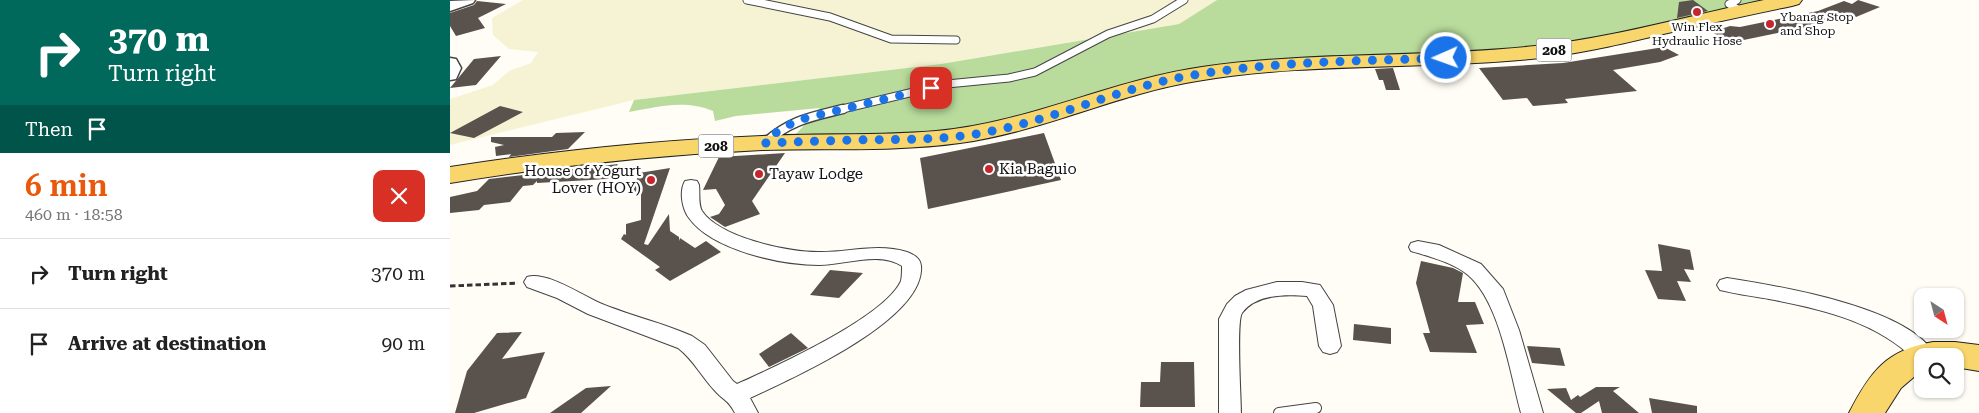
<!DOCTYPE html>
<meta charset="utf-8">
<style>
:root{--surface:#fff;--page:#f2f2f2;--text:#222;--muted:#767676;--line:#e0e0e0;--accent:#ea580c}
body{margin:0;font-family:"Roboto Serif",serif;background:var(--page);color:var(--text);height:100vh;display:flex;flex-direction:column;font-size:19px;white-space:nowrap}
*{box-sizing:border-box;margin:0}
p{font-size:16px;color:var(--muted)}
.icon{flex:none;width:28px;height:28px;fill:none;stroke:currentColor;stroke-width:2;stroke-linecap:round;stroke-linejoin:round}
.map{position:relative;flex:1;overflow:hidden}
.drawer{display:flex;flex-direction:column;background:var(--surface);width:450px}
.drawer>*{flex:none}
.banner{background:#00695c;color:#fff;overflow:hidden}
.needle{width:32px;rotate:144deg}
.tools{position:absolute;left:1464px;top:288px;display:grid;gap:10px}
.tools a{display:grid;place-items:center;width:50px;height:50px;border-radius:10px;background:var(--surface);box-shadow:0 1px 4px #0004;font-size:25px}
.pin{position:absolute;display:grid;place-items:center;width:42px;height:42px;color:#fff;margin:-21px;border-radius:10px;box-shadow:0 2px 8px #0006}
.me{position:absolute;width:55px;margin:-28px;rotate:268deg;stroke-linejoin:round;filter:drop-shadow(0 0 4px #0008)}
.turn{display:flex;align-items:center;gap:18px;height:105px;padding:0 25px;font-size:22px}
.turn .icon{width:65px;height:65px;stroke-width:2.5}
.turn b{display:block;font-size:35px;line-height:42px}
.then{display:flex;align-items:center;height:48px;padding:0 25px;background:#0003;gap:10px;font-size:19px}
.round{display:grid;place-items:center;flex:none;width:52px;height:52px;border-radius:10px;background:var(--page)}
.head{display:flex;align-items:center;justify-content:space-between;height:85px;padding:0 25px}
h1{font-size:30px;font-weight:600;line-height:38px;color:var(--accent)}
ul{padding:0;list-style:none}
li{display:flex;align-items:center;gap:15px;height:70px;padding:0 25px;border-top:1px solid var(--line)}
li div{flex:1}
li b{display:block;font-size:19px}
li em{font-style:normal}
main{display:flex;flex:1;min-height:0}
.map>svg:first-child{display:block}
</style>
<main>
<section class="drawer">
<div class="banner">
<div class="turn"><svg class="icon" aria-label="right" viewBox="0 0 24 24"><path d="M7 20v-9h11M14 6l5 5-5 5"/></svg><div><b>370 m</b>Turn right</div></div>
<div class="then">Then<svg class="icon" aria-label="arrive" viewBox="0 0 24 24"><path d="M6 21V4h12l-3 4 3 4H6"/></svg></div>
</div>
<div class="head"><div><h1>6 min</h1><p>460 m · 18:58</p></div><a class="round" style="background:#d93025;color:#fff"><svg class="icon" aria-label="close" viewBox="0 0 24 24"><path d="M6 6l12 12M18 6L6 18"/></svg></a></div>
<ul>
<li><svg class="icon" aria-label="right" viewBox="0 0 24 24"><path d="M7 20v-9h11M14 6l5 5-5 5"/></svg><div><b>Turn right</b></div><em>370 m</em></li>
<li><svg class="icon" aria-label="arrive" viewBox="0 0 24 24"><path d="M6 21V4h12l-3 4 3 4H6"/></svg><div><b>Arrive at destination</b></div><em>90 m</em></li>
</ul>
</section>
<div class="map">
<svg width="1529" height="413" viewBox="0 0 1529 413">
<rect width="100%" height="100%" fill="#fffdf5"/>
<!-- farmland -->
<path fill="#f6f3d4" d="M73 0H767L729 24 491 64 184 100 0 145V99L43 85 59 71 81 63 88 52 59 49 43 35 42 18Z"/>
<!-- forest -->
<path fill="#b9dc9c" d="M767 0H1334L1204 28 1070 50 771 64C688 76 610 108 528 125 471 137 403 134 345 135L370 108 286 116 265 121 263 111C235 99 207 107 179 112L184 100 491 64 729 24Z"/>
<!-- building -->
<path fill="#5a524d" d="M1243 0 1258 11 1227 18 1229 2Z
M1408 0 1430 7 1406 17 1398 13 1372 22 1376 23 1279 43 1262 32 1280 26 1290 27 1368 11 1394 1 1402 4Z
M27 1 56 4 28 18 35 28 6 36 0 26V13L24 5Z
M1214 47 1229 55 1210 62 1163 70 1187 91 1115 99 1118 103 1083 106 1077 98 1053 100 1029 68 1113 63Z
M51 56 26 85 0 88 24 59Z
M943 68 950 90H936L933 80H929L925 69Z
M50 106 73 112 24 138 0 133Z
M135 132 118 149 59 157 61 154 46 156 45 147 54 145 41 142V137H102L106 133Z
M594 133 611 180 478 209 470 158Z
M335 153 302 201 310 214 275 227 260 217 269 214 275 205 266 189 253 190 269 157Z
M168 164 158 179 87 183V181L83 185 73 186 60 202 34 205 29 210 0 213V197L27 191 39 179Z
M220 168 194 244 198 245 219 214 220 231 229 237V241L230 238 245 248 256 241 271 252 220 281 205 270 210 267 171 239 174 234 176 235V224L191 220V191L182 193 189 173Z
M1208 244 1240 250 1244 270 1234 269 1241 282 1227 281 1236 301 1208 299 1195 270 1212 271Z
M971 261 1003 268 1013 273 1008 302H1025L1034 324 1016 325 1027 353 980 352 973 333H980L966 283Z
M380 270 413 273 389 298 360 295Z
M904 324 941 328V344L903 340Z
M72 332 52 359 95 352 76 398 24 413H5L17 371 47 333Z
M341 333 358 348 319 367 309 354Z
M1077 346 1110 348 1115 366 1082 363Z
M711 362H744L745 407H690L691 382H710Z
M161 386 131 413H100L136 388Z
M1146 387H1170L1163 391 1189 413H1152L1149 401 1131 413H1126L1097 389 1116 388 1121 400 1128 395 1130 397Z
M1199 398 1247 406V413H1202Z"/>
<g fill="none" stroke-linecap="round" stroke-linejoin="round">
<defs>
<path id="service-far2" d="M297 0 380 17 441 39 506 40
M1287 0 1279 4 1291 11
M388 110 497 84 559 78 585 72 658 34 703 19 734 0"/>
<path id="service-far1" d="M315 143C340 120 361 117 393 109"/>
<path id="service" d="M829 413 866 408"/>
<path id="minor" d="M241 180 247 181 249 185C250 193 248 204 252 211 270 238 341 253 371 252 401 252 428 243 457 252 468 256 472 261 471 271 467 323 343 378 300 398L308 413H285C278 400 276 402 267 393 252 378 244 360 228 348L138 314 107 298 77 287 74 282 77 277C97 271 133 296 152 304 181 316 213 323 242 336L255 345 283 381 287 384C325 367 435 317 451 281 452 277 452 270 452 266 429 251 395 265 369 265 331 265 262 250 239 218 232 209 229 191 235 181Z
M968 241 989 245 1031 264 1053 289 1069 330 1093 413H1071C1060 373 1050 302 1018 275 1004 263 978 256 961 251L959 247 961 243Z
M1277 278C1328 286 1459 307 1485 355L1472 356V363L1466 361C1428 322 1372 309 1319 299 1303 296 1286 294 1270 290L1267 285 1270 280Z
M827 282H852L870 285 883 305 891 346 887 352 880 354 873 352 869 346 863 306 857 296C836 294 806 294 792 313 786 322 791 397 791 413H769V319L777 304 785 296 796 290Z"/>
<path id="tertiary" d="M25 0 23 3 0 11V1Z
M0 58 6 59 11 68 6 79 0 80Z"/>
<path id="primary" d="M1314 0H1352L1349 4 1342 6C1297 15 1253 25 1209 35 1167 45 1124 55 1081 59 970 70 858 62 747 81 666 94 592 132 510 143 445 152 378 148 312 150 208 155 103 166 0 183V167C103 151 208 140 312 136 370 133 428 136 486 131 578 123 661 80 752 67 862 51 974 58 1085 46 1162 38 1238 16 1314 0Z
M1483 342H1505L1529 345V371L1505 367V356H1472V370L1451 388 1435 413H1399C1420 372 1436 350 1483 342Z"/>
</defs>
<!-- service-far2 casing -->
<use href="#service-far2" stroke="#444" stroke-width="9"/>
<!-- service-far1 casing -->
<use href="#service-far1" stroke="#444" stroke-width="11"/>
<!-- service casing -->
<use href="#service" stroke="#444" stroke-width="12"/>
<!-- minor casing -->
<use href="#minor" stroke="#444" stroke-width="2"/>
<!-- tertiary casing -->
<use href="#tertiary" stroke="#444" stroke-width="3"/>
<!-- primary casing -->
<use href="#primary" stroke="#222" stroke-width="2"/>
<!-- path -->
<path stroke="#333" stroke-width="3" stroke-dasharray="5.5 3" stroke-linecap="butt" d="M0 286 68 283"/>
<!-- service-far2 -->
<use href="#service-far2" stroke="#fff" stroke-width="7"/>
<!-- service-far1 -->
<use href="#service-far1" stroke="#fff" stroke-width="8"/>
<!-- service -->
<use href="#service" stroke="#fff" stroke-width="10"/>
<!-- minor -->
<use href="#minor" fill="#fff" fill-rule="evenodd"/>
<!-- tertiary -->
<use href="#tertiary" fill="#fff" fill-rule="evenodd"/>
<!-- primary -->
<use href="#primary" fill="#f9d66b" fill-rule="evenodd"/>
</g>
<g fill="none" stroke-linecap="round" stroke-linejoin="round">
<!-- route -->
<path stroke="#1a73e8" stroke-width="9" stroke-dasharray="0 16.2" d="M481 88 348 120 328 131 315 143C344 142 373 141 402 140 447 139 492 141 537 132 608 119 673 86 744 75 827 61 913 61 996 58"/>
</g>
<!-- markers -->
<g fill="#c4262e" stroke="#fff" stroke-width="2">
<circle cx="1247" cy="12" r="5"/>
<circle cx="1320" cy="24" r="5"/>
<circle cx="539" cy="169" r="5"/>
<circle cx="309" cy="174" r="5"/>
<circle cx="201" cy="180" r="5"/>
</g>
<g text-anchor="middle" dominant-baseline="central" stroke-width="5" stroke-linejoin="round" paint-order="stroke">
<!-- far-poi labels -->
<g font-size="12" fill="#111" stroke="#fff" text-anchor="start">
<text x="1330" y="17">Ybanag Stop<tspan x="1330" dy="14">and Shop</tspan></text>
<text x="1247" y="27" text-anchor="middle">Win Flex<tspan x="1247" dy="14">Hydraulic Hose</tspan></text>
</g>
<!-- shield labels -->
<g fill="#fff" stroke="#585858" stroke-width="1">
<rect x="1086.5" y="38.5" width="35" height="23" rx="4"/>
<rect x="248.5" y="134.5" width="35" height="23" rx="4"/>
</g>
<g font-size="14" font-weight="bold" fill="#111">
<text x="1104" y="50">208</text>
<text x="266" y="146">208</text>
</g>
<!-- poi labels -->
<g font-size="15" fill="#111" stroke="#fff" text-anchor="start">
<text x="549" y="169">Kia Baguio</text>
<text x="191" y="171" text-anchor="end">House of Yogurt<tspan x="191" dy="17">Lover (HOY)</tspan></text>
<text x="319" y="174">Tayaw Lodge</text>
</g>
</g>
</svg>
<div class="tools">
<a><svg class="needle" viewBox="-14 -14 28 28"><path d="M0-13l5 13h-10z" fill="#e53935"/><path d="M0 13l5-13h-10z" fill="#767676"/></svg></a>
<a><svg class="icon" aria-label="search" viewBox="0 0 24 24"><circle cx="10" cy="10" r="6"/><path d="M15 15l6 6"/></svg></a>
</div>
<div class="pin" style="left:481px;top:88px;background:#d93025"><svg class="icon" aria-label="arrive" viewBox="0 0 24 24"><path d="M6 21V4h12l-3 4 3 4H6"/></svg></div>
<svg class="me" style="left:996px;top:58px" viewBox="-20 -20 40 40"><circle r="17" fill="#1a73e8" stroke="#fff" stroke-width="3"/><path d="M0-11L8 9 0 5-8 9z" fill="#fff"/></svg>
</div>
</main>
